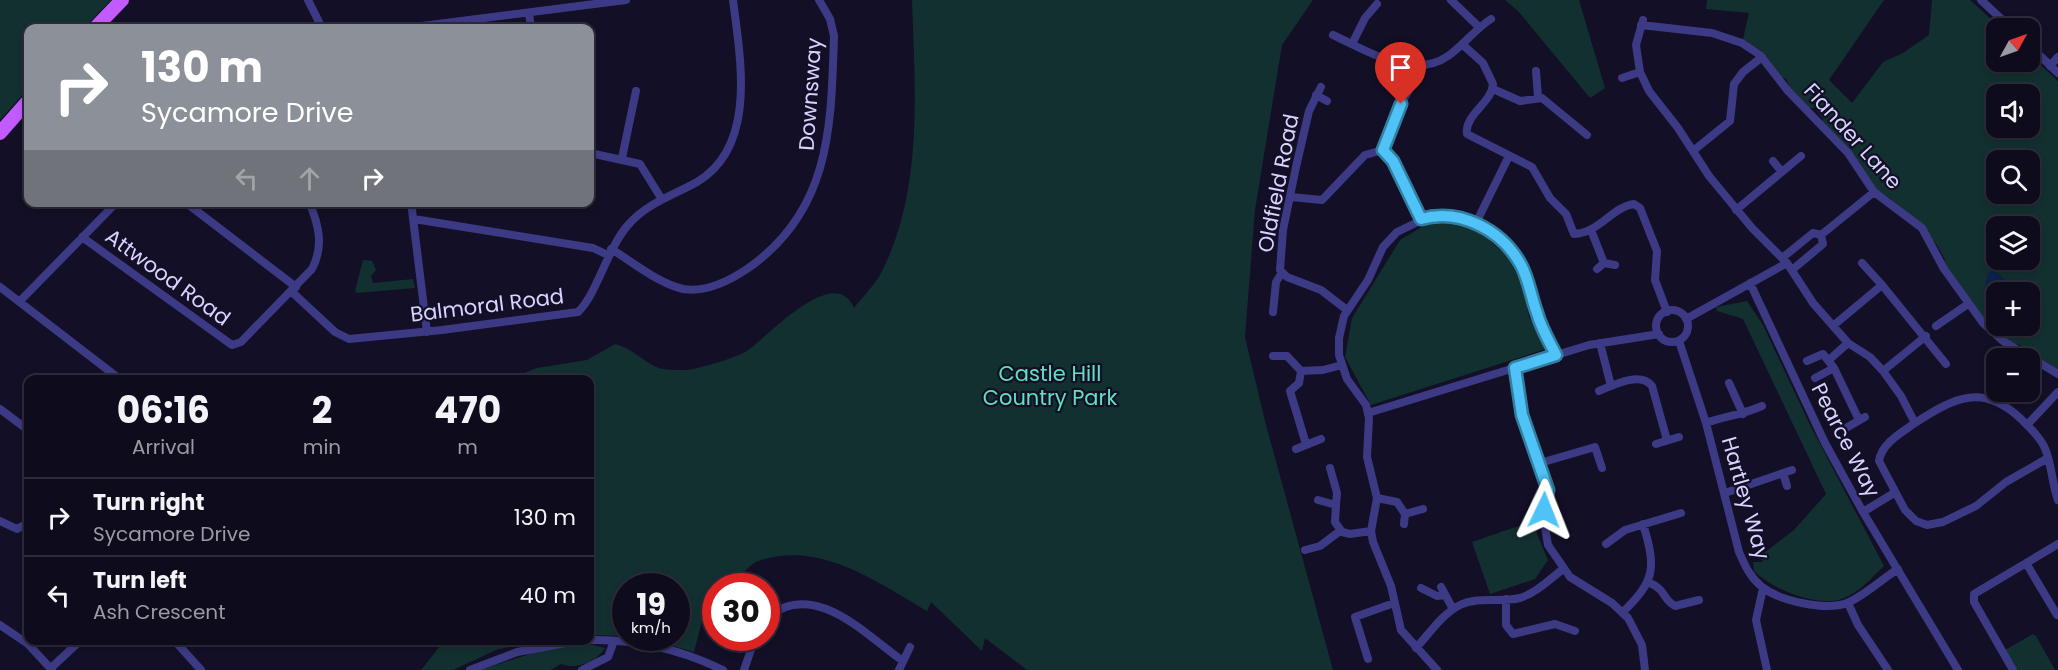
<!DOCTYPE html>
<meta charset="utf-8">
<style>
:root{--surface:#0e0b1c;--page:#1c1929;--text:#f1f3f6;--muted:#9b9ba3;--line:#2e2b3b}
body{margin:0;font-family:Poppins,sans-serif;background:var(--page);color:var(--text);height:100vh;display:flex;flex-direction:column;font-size:22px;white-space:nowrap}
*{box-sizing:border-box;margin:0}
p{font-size:20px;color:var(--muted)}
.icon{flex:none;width:33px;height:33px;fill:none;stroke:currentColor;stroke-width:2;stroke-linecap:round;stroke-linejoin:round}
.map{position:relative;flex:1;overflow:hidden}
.sheet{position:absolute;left:24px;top:375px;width:570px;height:270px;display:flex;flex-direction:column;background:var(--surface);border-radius:12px;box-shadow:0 3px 9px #0003,0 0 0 2px var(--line)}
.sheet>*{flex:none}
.guide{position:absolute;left:24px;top:24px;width:570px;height:183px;border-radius:12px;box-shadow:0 3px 9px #0003,0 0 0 2px var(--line);background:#8c9099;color:#fff;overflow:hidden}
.needle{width:39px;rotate:50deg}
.controls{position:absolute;left:1986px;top:18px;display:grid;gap:12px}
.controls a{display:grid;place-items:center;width:54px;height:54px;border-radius:12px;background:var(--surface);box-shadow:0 3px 9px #0003,0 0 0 2px var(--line);font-size:30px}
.speed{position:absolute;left:612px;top:573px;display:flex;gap:12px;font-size:30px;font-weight:700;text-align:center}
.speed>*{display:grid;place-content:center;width:78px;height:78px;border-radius:50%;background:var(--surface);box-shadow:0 3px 9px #0003,0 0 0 2px var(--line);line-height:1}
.speed small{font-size:15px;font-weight:400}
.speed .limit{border:9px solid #d22;background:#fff;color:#111}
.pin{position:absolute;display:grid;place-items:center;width:51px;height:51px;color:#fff;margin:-62px -26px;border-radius:50% 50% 50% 0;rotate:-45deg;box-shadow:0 0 6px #0007}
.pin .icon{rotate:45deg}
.me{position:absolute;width:66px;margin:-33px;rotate:2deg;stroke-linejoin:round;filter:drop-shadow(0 0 4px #0008)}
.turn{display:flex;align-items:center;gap:21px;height:126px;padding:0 18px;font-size:27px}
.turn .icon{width:78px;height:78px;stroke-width:2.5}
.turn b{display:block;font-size:42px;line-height:51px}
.lanes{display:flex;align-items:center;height:57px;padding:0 18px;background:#0003;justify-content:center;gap:30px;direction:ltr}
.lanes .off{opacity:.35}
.eta{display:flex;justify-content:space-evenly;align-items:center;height:102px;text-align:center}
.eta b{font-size:36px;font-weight:700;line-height:42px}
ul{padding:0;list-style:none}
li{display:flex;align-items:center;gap:18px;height:78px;padding:0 18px;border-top:2px solid var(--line)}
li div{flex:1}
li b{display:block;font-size:22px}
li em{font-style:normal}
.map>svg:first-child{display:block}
</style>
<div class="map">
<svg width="2058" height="670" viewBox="0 0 2058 670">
<rect width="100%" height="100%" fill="#130f26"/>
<!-- green -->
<path fill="#12302f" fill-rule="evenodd" d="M0 0H111L84 28H28V89L0 120Z
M912 0H1313L1282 45 1255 210 1245 337 1265 421 1333 670H1027L985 638 982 651 931 602 927 611C876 582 821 540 758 561 749 564 739 579 732 586H716L715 604 703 617 694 652 644 638H676V586H626L625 636 590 635V380L519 379V375L537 368 587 360 615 344C632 348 643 362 659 368 666 370 678 370 686 370 698 369 738 357 747 351 767 337 835 262 854 308 864 295 878 282 884 267 923 186 915 88 912 0Z
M1505 0H1579L1605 88 1590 98 1518 11Z
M1707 0H1884L1829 80 1852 103 1883 62 1903 53 1929 35 1932 0H1970L2001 28H1996V62H2030V55L2058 81V370L2023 349V346L2009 342 1985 322 1943 264 1945 260C1933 233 1908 212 1885 195H1881L1823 123V119L1815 108H1810L1793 93 1786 79 1782 77 1762 51 1743 39 1749 13 1706 9ZM1996 94H2030V128H1996ZM1996 160H2030V194H1996ZM1996 226H2030V260H1996ZM1996 292H2030V326H1996Z
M1442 221 1473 227 1508 256 1523 287 1529 317 1546 349 1371 405 1345 357 1352 318 1400 240 1425 225Z
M363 260 372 261 376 270 371 276 373 283 413 279 415 288 357 293 355 291Z
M1747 301 1763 325 1810 425 1884 566C1872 577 1860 592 1844 598 1819 609 1772 589 1754 571L1753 562H1763L1760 556 1794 530 1826 494 1743 319 1717 311 1716 307Z
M1536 520 1537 534 1548 560 1535 579 1490 594 1472 542Z
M2033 634 2036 636 2055 670H2018L2005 650Z
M444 641V640L534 641 496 650 453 670H421Z
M589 644 605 648C597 662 575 670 561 664L551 670H480L539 651Z"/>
<!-- water -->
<path fill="#0c2248" d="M1992 271C2004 274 2006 281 2008 292H1996V308L1985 286 1988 273Z"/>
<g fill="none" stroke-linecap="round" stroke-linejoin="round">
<!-- minor -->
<path stroke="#3d3a85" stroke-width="8" d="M308 0 322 28
M1451 0 1479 27
M1981 0 2011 28
M529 13 531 28
M1641 25 1712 33 1742 43 1760 55 1788 91 1848 153 1874 192 1922 228 1944 269 1983 323 2003 341 2058 374
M406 28 626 0
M1333 35C1366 50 1412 81 1448 56 1464 45 1474 30 1491 19
M1352 44 1365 18 1377 4
M1462 44 1483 63 1493 84C1492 103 1464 115 1467 134L1532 167 1550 198 1566 214 1574 234C1599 233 1612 207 1634 204L1640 208 1657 251 1655 280 1667 312
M2030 46 2058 73
M1416 65 1412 85 1398 109 1383 150 1393 161 1421 219
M2050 66 2058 57
M1536 71 1538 97
M1640 72 1636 45 1643 20
M1622 78 1640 72 1649 91 1678 128 1709 176 1752 228 1787 263 1813 303 1848 343 1870 357 1883 371 1901 396 1915 423
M1321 87 1309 111 1296 167 1283 230 1280 270 1287 277 1321 290 1347 310
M1493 89 1520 101 1542 98 1587 135
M1316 95 1327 101
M1693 151 1730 121 1734 84 1743 72 1762 57
M590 153 640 164 661 198
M622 158 636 91
M1773 161 1782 172
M1291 197 1322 200 1365 155 1383 150
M185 202 296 287
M411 202 427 332
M1736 210 1801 156
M414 219 593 248 608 255
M1476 223 1509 156
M1591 230 1604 263 1615 265
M1821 235 1874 192
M82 237 232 345 241 342 312 269C324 246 319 225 309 202
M611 249C633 262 659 284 683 289 706 293 729 281 747 269 831 211 831 127 834 36L830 19 819 0
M1782 258 1813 233 1821 235 1823 244 1792 270
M1862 263 1882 285
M1597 269 1604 263
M1750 283 1825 443 1863 512 1958 670
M0 287 121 380
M292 292 335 332 349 339 442 330 578 312C597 294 607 249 628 225 647 203 672 196 697 182 758 146 740 57 733 0
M20 301 117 202
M1656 326a16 16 0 1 1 32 0a16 16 0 1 1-32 0Z
M1273 312 1276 282 1281 274
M1686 319 1787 263
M1834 325 1882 285 1946 364
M1936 326 1968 304
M1679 341 1706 423 1739 552C1745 566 1750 577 1762 587 1780 601 1825 611 1847 603 1864 596 1882 579 1898 569
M1600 343 1611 386
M1273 356H1287L1301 371 1323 370 1342 365
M1830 359 1848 343
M1807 361 1823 354 1834 368 1815 378
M1515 368 1522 415 1548 490 1543 515 1548 545 1570 577 1612 603 1628 618 1642 645 1645 670
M1834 368 1859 420
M1301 371 1299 383 1290 391 1306 444
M1883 371 1926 336
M1729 383 1743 414
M1599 391C1614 385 1640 371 1652 386L1667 440
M0 409 28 430
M1368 413 1589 345 1659 334
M1706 423C1725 416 1742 415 1762 406
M2027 425 2058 392
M1846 428 1865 417
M1656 444 1679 437
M1296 449 1321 439
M2048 458 2006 482 1976 506 1943 522 1927 525 1916 521 1905 510 1879 461C1881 444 1902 432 1915 423 1955 397 1983 383 2021 419 2030 428 2042 439 2046 451 2052 467 2052 484 2058 500
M1540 463 1595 447 1602 468
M1330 468 1337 493 1336 505
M1783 473 1787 486
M1725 493 1792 470
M1377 498 1397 502 1405 514 1404 524
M1318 500 1336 505 1335 522 1342 532 1350 534 1371 531
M1863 512 1894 493
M1405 514 1423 509
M0 521 17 529 28 523
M1606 544 1625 530 1681 513
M1305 550 1320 546 1340 531
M2026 563 2057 615
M1648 582C1667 590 1662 599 1675 606L1699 600
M1441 587 1453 609
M1421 588 1437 596 1445 595
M1763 588 1756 620 1767 670
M1506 599V625L1513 634 1555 624 1575 631
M1848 603 1858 625 1888 670
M1623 612C1656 580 1656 567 1643 524
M766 618C815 578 865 635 903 661
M0 625 28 644 52 670
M174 640 201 670
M590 640C636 639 682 650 723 670
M1416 648C1430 633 1442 614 1460 605 1479 596 1500 603 1520 598 1536 593 1550 579 1563 569
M1368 659 1355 617 1394 603
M51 668 81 640
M470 670 517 652 583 640
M582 670 608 657 614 641
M744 670 755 638
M899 670 910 647
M1437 670 1401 630 1391 586 1373 542 1371 531 1377 498 1367 457 1369 418 1366 405 1347 379 1339 355V338L1344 316 1368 280 1383 247 1397 232 1428 217H1461L1482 227 1502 242 1518 260 1526 277 1537 315 1556 355
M2013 670 1974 602V594L2058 544"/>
<!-- primary -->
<path stroke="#c25bff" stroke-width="14" d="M95 28 122 0
M0 133 28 101"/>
</g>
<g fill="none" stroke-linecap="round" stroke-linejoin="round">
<defs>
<path id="route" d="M1401 104 1383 150 1393 161 1421 219C1460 208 1502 230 1521 265 1529 280 1531 297 1537 313 1541 328 1549 341 1556 355L1515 368 1522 415 1548 490 1544 510"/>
</defs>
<!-- route casing -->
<use href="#route" stroke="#337fa1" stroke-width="15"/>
<!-- route -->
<use href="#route" stroke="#4fc3f7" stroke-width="10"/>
</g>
<g text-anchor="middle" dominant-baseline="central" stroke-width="4.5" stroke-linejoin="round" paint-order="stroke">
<!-- street labels -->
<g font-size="21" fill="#d9d4ff" stroke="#130f26">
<text transform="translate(810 94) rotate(-86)">Downsway</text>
<text transform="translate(1853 136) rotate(48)">Fiander Lane</text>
<text transform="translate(1278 183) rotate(-79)">Oldfield Road</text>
<text transform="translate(168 277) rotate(36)">Attwood Road</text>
<text transform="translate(487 305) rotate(-7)">Balmoral Road</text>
<text transform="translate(1846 440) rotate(63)">Pearce Way</text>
<text transform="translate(1746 498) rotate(74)">Hartley Way</text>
</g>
<!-- park labels -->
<g font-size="21" fill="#5fe0c0" stroke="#130f26">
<text x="1050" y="373">Castle Hill<tspan x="1050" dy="24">Country Park</tspan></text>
</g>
</g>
</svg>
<div class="controls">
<a><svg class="needle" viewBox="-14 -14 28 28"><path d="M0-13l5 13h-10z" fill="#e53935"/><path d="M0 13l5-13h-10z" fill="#9b9ba3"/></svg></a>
<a><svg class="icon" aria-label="sound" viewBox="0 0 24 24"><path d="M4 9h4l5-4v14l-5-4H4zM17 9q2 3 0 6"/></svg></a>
<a><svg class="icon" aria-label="search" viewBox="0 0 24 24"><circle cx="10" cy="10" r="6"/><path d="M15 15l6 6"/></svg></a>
<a><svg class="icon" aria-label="layers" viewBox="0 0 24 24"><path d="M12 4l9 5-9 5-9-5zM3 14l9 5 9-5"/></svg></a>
<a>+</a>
<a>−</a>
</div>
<div class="speed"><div>19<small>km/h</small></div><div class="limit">30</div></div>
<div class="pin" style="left:1401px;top:104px;background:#d93025"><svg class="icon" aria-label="arrive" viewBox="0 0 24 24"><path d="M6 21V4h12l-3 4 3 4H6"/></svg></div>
<svg class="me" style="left:1544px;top:510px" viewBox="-20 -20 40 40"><path d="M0-17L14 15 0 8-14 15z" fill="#4fc3f7" stroke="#fff" stroke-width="4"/></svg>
<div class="guide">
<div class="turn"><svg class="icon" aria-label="right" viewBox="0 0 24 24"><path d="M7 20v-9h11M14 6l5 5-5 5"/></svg><div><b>130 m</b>Sycamore Drive</div></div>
<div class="lanes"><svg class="icon off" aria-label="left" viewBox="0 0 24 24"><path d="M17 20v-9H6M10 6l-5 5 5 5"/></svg><svg class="icon off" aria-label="ahead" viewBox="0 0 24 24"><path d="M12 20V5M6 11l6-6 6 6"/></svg><svg class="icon" aria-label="right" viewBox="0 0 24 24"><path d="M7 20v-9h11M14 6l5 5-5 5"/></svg></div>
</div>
<section class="sheet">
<div class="eta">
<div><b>06:16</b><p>Arrival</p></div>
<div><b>2</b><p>min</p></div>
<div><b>470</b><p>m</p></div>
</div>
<ul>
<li><svg class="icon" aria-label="right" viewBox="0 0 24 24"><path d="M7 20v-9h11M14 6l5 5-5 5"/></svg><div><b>Turn right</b><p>Sycamore Drive</p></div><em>130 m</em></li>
<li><svg class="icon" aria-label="left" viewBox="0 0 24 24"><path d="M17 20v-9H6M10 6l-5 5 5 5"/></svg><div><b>Turn left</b><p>Ash Crescent</p></div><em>40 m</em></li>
</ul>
</section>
</div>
